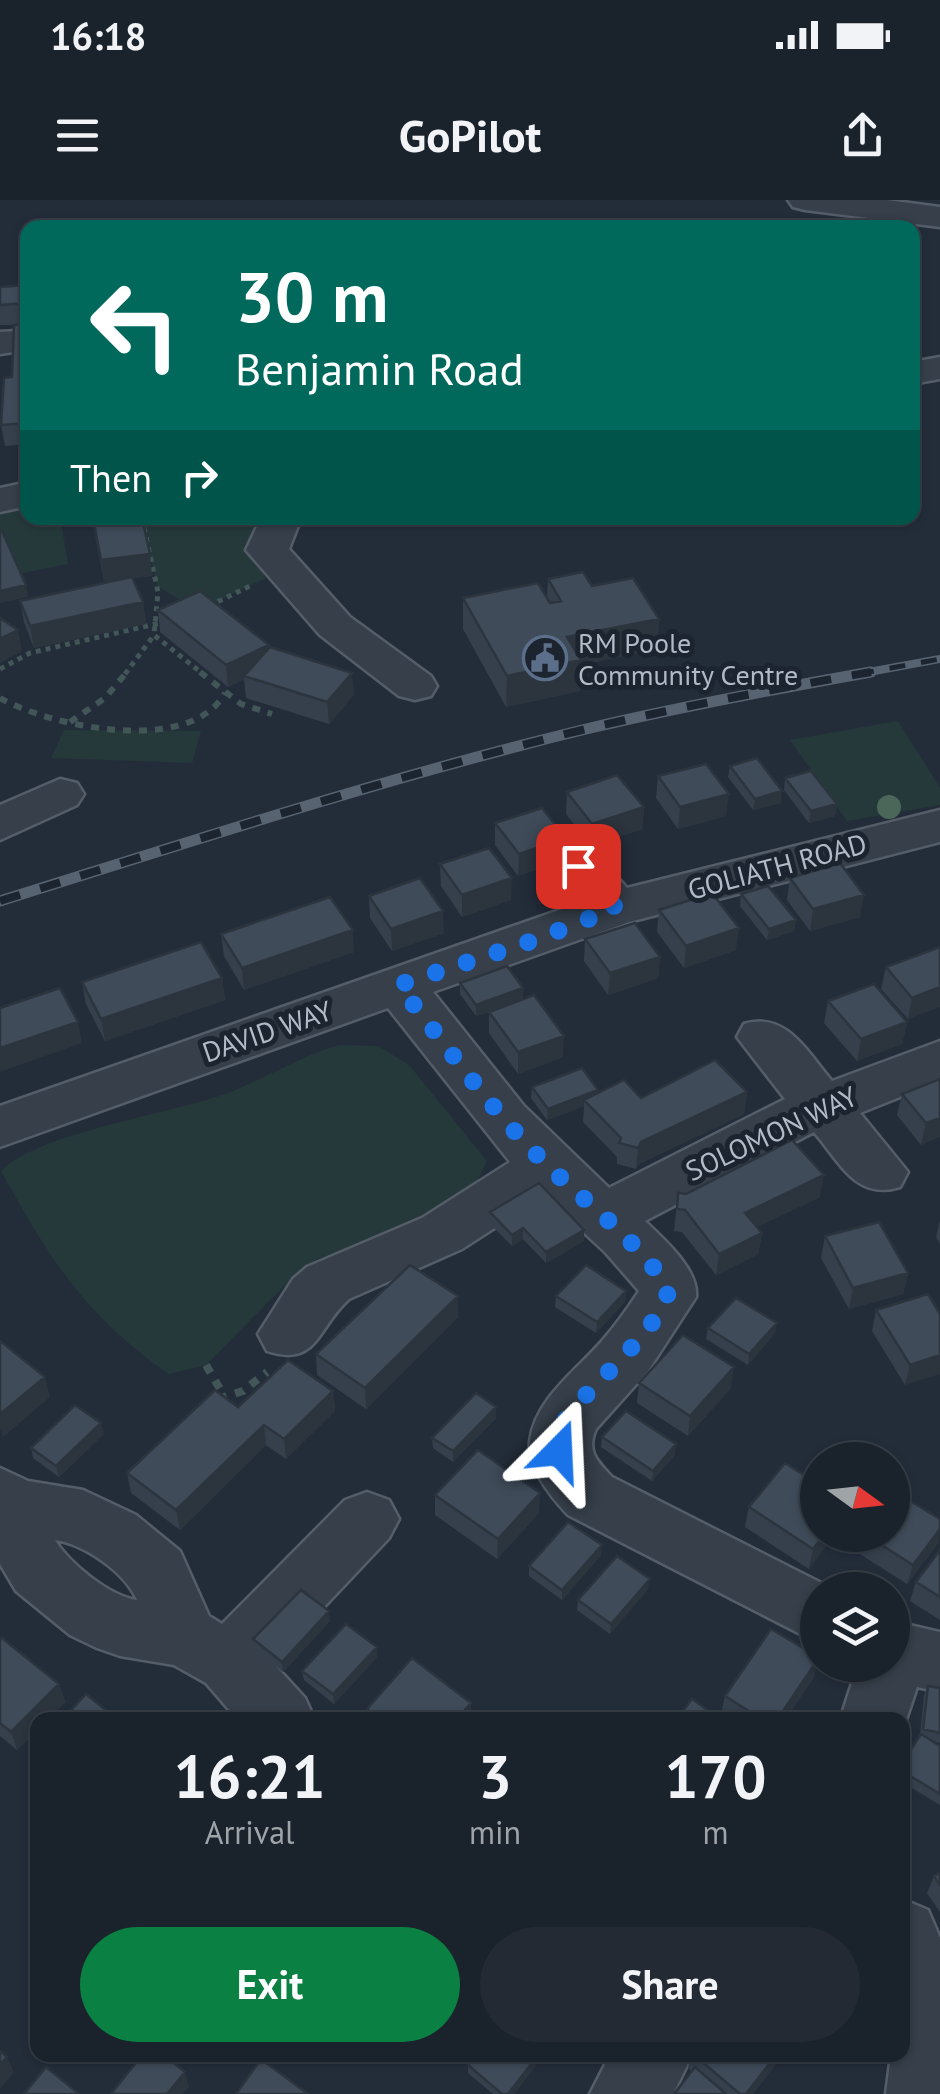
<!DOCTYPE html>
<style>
:root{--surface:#1a222c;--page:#232a34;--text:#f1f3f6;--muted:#9fa4a9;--line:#383f48;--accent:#0b8043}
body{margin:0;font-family:"PT Sans",sans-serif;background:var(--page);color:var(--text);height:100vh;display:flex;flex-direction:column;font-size:38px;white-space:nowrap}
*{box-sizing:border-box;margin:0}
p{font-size:32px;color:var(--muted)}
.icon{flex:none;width:55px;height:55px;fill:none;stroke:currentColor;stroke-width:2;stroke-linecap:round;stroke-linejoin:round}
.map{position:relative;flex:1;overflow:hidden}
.details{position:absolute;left:30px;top:1512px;width:880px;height:350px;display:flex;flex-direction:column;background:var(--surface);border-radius:20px;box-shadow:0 2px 8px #0004,0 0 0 2px var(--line)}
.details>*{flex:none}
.top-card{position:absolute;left:20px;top:20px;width:900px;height:305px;border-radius:20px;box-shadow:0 2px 8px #0004,0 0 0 2px var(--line);background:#00695c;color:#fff;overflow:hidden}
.needle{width:65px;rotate:105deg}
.tools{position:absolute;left:800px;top:1242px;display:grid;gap:20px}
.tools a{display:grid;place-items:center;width:110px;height:110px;border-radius:50%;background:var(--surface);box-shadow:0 2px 8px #0004,0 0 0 2px var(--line);font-size:50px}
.pin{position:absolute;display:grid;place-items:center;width:85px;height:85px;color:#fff;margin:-42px;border-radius:20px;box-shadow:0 5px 15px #0006}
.me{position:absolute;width:110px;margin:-55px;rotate:21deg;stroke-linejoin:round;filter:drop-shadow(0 0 8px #0008)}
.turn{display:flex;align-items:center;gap:35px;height:210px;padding:0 50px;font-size:45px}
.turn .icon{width:130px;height:130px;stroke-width:2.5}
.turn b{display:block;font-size:70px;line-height:85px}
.then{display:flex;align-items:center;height:95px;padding:0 50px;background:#0003;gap:20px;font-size:38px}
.eta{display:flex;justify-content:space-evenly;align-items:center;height:170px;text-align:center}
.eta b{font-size:60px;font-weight:700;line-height:70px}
.cta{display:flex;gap:20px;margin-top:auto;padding:20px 50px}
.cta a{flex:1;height:115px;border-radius:60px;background:var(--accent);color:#fff;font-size:40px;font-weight:700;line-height:115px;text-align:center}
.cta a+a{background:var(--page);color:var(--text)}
.status{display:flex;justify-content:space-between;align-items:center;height:70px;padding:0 50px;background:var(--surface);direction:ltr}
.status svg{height:28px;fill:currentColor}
header{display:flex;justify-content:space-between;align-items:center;height:130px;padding:0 50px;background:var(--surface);font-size:45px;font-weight:700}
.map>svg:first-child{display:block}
</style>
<div class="status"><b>16:18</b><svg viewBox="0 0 49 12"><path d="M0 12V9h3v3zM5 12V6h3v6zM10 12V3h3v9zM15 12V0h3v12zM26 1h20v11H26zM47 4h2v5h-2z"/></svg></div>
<header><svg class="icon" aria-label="menu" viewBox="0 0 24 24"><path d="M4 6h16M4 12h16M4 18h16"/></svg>GoPilot<svg class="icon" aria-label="share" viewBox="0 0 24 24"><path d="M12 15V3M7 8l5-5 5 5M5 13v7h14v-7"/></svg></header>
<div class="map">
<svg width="940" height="1894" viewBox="0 0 940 1894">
<rect width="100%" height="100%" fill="#232d3a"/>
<!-- green -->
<path fill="#25393b" d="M27 299 28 318H92L61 322 68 364 18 374 0 343V304Z
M142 318H276L248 351 266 378 198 411 157 386Z
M898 521 940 588V605L847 621 790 540Z
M64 530 201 531 192 563 51 558Z
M339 845 378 846 409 865 487 961 471 993 390 1034 317 1059 284 1086 206 1165 169 1174C85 1116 49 1058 1 971 41 931 175 914 233 891 270 876 301 856 339 845Z"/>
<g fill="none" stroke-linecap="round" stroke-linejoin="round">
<defs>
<path id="minor" d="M788 0H887L940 7V27L805 10 793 7Z
M16 131 28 134V150L0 154V132Z
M940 157V179L912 184V162Z
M28 282V306L0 312V288Z
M261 318H301L289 349 350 417 431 476 437 486 431 496 415 500 399 496 320 435 246 350Z
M60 579 77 583 84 594 77 605 0 640V605Z
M940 610V642L629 722 433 792 524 906 609 988 785 899 737 837 744 824C786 811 807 852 832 881L940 841V881L860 913 908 972 900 987C856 1001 840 962 814 932L645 1021C663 1039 699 1069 696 1097L648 1171 596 1229C586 1251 597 1261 612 1277L835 1390H818V1443L568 1315C551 1297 527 1268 530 1241 535 1199 577 1170 602 1141 615 1126 628 1108 639 1091L605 1052 544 996 462 1049 349 1099C317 1127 318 1168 267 1151L258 1134 293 1079 307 1067 422 1018 510 962 388 808 0 947V906L582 702 554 666 561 654C597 645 604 664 627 688Z
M0 1268 28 1281 83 1290 136 1315 180 1351 209 1416 222 1424 345 1300 367 1292 389 1300 399 1319 389 1338 272 1462 305 1498 315 1520H238L206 1483 174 1465 120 1456 97 1448 70 1435 16 1391 0 1364ZM55 1340C84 1344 125 1372 137 1400 109 1396 69 1363 55 1340Z
M892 1421 940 1432V1492L917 1487 902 1532V1520H840L853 1480 850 1465H892Z
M902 1699 928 1710 940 1738V1894H886L891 1855H902Z
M610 1855H692L673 1894H590Z"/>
</defs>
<!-- minor casing -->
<use href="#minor" stroke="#545d68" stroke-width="5"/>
<!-- path-far2 -->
<path stroke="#425658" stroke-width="5" stroke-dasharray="5 5" stroke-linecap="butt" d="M142 318 158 392 154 435 203 474
M209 406 252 385
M0 469 30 453 164 422
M125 474 154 435"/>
<!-- path-far1 -->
<path stroke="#425658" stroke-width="6" stroke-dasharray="8 8" stroke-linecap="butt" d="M200 472 241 504 272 514
M0 498C51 527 190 556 225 493
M70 522 105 498 127 472"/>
<!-- path -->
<path stroke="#425658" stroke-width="8" stroke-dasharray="9 9" stroke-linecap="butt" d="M206 1165 223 1194
M218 1199 243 1191 267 1172"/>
<!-- minor -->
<use href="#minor" fill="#363f4a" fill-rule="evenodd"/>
<defs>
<path id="rail-far1" d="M858 474 940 459"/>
<path id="rail" d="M0 701C193 641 385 578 582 530 678 507 775 489 871 472"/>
</defs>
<!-- rail-far1 casing -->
<use href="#rail-far1" stroke="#586371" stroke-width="8"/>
<!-- rail casing -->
<use href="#rail" stroke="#586371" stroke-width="11"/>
<!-- rail-far1 -->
<use href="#rail-far1" stroke="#1c242f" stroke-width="5" stroke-dasharray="16" stroke-linecap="butt"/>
<!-- rail -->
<use href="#rail" stroke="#1c242f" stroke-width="8" stroke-dasharray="21" stroke-linecap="butt"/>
</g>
<!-- trees -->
<circle fill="#4a6759" cx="889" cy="607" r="12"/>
<!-- wall -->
<path fill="#36404d" d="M28 85V244L5 246 1 225 12 177 14 125H0V87Z
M92 318 152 376 132 378 143 402 146 424 34 448 24 422 20 401 125 379 104 381Z
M548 379 592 386 659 419 657 449 581 465 580 491 506 507 463 429V398L547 399Z
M158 410 269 449 354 495 329 524 246 498 244 479 228 487 160 432Z
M730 566 781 603 753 610 728 577Z
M658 576 726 616 678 629 656 598Z
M785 578 837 604 835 616 809 623 784 590Z
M567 592 644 607 642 629 591 646 566 614Z
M495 623 565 660 518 676 495 645Z
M440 664 511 700 462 717 441 686Z
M790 678 860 717 810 731 787 700Z
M741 694 796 720 794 731 767 740 740 706Z
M369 696 444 733 392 751 370 718Z
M659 710 736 750 684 768 657 732Z
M221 734 354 752 244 790 224 756Z
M585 739 660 757 658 778 608 795 584 761Z
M940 747 908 819 881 789 886 767Z
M222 778 225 800 105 841 86 804 82 782Z
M460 783 523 799 563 857 518 874 489 833V812L476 816 460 794Z
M828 801 907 822 902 844 857 861 824 823Z
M940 879 921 945 897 915 902 894Z
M532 887 598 890V893L641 898 747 892 744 914 639 964 636 969 617 964V957L583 922 584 906 547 920 531 898Z
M678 993 686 994 820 997 757 1027 762 1033 758 1054 716 1075 682 1032 674 1031Z
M490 1012 584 1041 546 1063 523 1039 512 1046 489 1023Z
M940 1020V1044L936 1037Z
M825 1036 908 1073 903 1094 849 1109 821 1058Z
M626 1091 625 1102 596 1133 555 1107 556 1096Z
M458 1096V1117L366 1209 317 1175 316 1154Z
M876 1110 940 1114 905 1185 872 1131Z
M708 1128 775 1133 748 1165 706 1139Z
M639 1183 731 1188 688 1236 637 1203Z
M333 1191 335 1211 286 1259 266 1245 180 1330 131 1293 127 1273 238 1207Z
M496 1218 453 1262 433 1248 432 1238Z
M104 1234 59 1277 33 1258 31 1248Z
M602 1237 675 1255 652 1281 601 1247Z
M435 1295 539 1313 497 1359 435 1315Z
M749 1307 818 1335 809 1369 745 1327Z
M856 1335H892L939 1342 907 1384 852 1349Z
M940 1350V1420L910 1401 916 1382Z
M601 1355 562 1400 529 1376V1366Z
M648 1389 610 1434 577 1410 578 1400Z
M330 1421 283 1472 255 1449 253 1439Z
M0 1440 59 1484 65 1502 17 1550 0 1536Z
M377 1447V1457L334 1504 304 1480 302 1471Z
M818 1457 814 1477 785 1520H730L721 1514 725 1496Z
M928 1486 940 1488V1543L933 1541 940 1546V1605L902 1582V1563L920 1535 924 1495Z
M367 1509 471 1520H367Z
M940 1673V1712L927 1693 934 1676Z
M475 1855H544L514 1894H493L468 1873V1865Z
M691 1855H781L779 1860 753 1894H674L692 1872 688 1868Z"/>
<!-- shaded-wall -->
<path fill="#2c343e" d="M150 354 152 376 104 381 101 360Z
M26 385 28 397 0 403V391Z
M143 402 146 424 34 448 30 426Z
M659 419 657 449 581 465 580 491 506 507 507 476 567 437Z
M18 430 22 451 0 463V439Z
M269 445 271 467 244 476V479L228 487 226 465Z
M352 473 354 495 329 524 327 502Z
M782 591 781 603 753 610 755 599Z
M729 594 726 616 678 629 680 607Z
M837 604 835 616 809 623 811 611Z
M644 607 642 629 591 646 592 624Z
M566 638 565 660 518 676 519 654Z
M512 678 511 700 462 717V695Z
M864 695 860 717 810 731 813 709Z
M443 711 444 733 392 751 391 729Z
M796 720 794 731 767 740 769 729Z
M739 728 736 750 684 768 686 746Z
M353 730 354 752 244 790 242 768Z
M660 757 658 778 608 795 610 773Z
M222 778 225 800 105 841 101 819Z
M940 787V807L908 819 912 798Z
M523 788V800L476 816V805Z
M78 822 82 843 0 872V848Z
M907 822 902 844 857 861 861 839Z
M564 836 563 857 518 874V852Z
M598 890V901L584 900V906L547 920 548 909Z
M747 892 744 914 639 964 636 969 638 948 641 942Z
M940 918V937L921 945 926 923Z
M824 975 820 997 742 1034 745 1013Z
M523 1028V1039L512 1046V1035Z
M584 1030V1041L546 1063V1052Z
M762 1033 758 1054 716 1075 719 1054Z
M908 1073 903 1094 849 1109 853 1088Z
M626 1091 625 1102 596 1133 597 1122Z
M458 1096V1117L366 1209 365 1188Z
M777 1123 775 1133 748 1165 749 1154Z
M940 1155V1174L905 1185 910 1165Z
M734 1167 731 1188 688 1236 690 1216Z
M45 1177 50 1197 3 1237 0 1229V1214Z
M333 1191 335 1211 286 1259 284 1239Z
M496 1207V1218L453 1262V1251Z
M101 1223 104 1234 59 1277 56 1266Z
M264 1225 266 1245 180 1330 176 1310Z
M676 1244 675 1255 652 1281 653 1271Z
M540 1293 539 1313 497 1359 498 1339Z
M940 1329 939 1342 907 1384 913 1365Z
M824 1335H835L809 1369 813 1349Z
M602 1345 601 1355 562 1400V1390Z
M650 1379 648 1389 610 1434 611 1424Z
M329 1411 330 1421 283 1472 282 1462Z
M377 1447V1457L334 1504 333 1494Z
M818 1459 814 1477 785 1520H777Z
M59 1484 65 1502 47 1520H38V1530L17 1550 11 1532Z
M471 1503V1520H456Z
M538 1855H544L514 1894H508Z
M776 1855H781L779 1860 753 1894H746Z
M7 1857 14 1872 0 1889V1865Z
M185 1872 189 1887 183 1894H167Z"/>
<!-- building -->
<path fill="#3f4b59" stroke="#2c343e" stroke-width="2.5" d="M28 85V103L0 105V87Z
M28 124V223L1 225 4 178 12 177 14 125Z
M93 318H142L150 354 101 360Z
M2 331 26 385 0 391V332Z
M583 372 592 386 633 378 659 419 567 437 581 460 507 476 463 398 538 383 550 403 561 401 548 379Z
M132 377 143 402 30 426 20 401Z
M200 391 269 445 226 465 158 410Z
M0 418 18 430 0 439Z
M270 447 352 473 327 502 244 476Z
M757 558 782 591 755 599 730 566Z
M706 564 729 594 680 607 658 576Z
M811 571 837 604 811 611 785 578Z
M617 575 644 607 592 624 567 592Z
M542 608 566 638 519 654 495 623Z
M489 648 512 678 462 695 440 664Z
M840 663 864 695 813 709 790 678Z
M420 678 443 711 391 729 369 696Z
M768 686 796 720 769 729 741 694Z
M712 693 739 728 686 746 659 710Z
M330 697 353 730 242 768 221 734Z
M635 723 660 757 610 773 585 739Z
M201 742 222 778 101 819 82 782Z
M940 747V787L912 798 886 767Z
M507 766 523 788 476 805 460 783Z
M874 784 907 822 861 839 828 801Z
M60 788 78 822 0 848V808Z
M534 795 564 836 518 852 489 812Z
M715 860 747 892 641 942 638 948 619 943 621 938 584 900 624 880 641 898Z
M582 868 598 890 548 909 532 887Z
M940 879V918L926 923 902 894Z
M792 940 824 975 745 1013 762 1033 719 1054 685 1010 677 1009 678 993 686 994Z
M539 983 584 1030 546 1052 523 1028 512 1035 490 1012Z
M879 1022 908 1073 853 1088 825 1036Z
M410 1065 458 1096 365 1188 316 1154Z
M586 1065 626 1091 597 1122 556 1096Z
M928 1094 940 1114V1155L910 1165 876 1110Z
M736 1098 777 1123 749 1154 708 1128Z
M683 1135 734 1167 690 1216 639 1183Z
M0 1141 45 1177 0 1214Z
M288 1160 333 1191 284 1239 264 1225 176 1310 127 1273 215 1190 238 1207Z
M476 1193 496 1207 453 1251 432 1238Z
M75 1205 101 1223 56 1266 31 1248Z
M626 1211 676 1244 653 1271 602 1237Z
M478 1250 540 1293 498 1339 435 1295Z
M785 1263 818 1284V1335H824L813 1349 749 1307Z
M892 1290 940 1319V1329L913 1365 866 1335H892Z
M568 1322 602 1345 562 1390 529 1366Z
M940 1350V1397L916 1382Z
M617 1356 650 1379 611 1424 578 1400Z
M301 1390 329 1411 282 1462 253 1439Z
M346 1424 377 1447 333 1494 302 1471Z
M771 1429 818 1457V1459L777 1520H763L725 1496Z
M2 1438 59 1484 11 1532 0 1523V1440Z
M412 1458 471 1503 456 1520H381L367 1509Z
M928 1486 940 1488V1533L923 1529Z
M86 1494 118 1520H62Z
M692 1499 722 1520H676Z
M921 1534 940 1546V1594L902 1571V1563Z
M940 1673V1685L934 1676Z
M0 1851 7 1857 0 1865Z
M142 1855H164L185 1872 167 1894H111Z
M475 1855H538L508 1894H502L468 1865Z
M694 1855H776L746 1894H740Z
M261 1859 308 1894H236Z
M46 1867 78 1893V1894H24Z
M695 1867 726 1894H674Z"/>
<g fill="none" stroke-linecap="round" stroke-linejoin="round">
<!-- route -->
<path stroke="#1a73e8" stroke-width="18" stroke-dasharray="0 32.4" d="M559 1251C561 1238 561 1225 569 1214 589 1188 671 1118 668 1087 634 1037 586 1003 544 962 489 908 447 845 398 785L535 740 616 708 578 666"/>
</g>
<!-- icons -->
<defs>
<symbol id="civic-ring" viewBox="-11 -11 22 22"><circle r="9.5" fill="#1c242f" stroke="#5c6f8a" stroke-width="1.5"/><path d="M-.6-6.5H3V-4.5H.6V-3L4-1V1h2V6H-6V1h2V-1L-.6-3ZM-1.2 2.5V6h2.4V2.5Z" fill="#5c6f8a"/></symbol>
</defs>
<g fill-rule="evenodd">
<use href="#civic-ring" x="520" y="433" width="50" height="50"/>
</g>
<g text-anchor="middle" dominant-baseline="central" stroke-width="10" stroke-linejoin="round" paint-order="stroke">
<!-- poi labels -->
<g font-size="28" fill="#b1bac6" stroke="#1c242f" text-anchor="start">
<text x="578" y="442">RM Poole<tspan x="578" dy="32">Community Centre</tspan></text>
</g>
<!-- street labels -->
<g font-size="28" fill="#b1bac6" stroke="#1c242f">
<text transform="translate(777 666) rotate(-15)">GOLIATH ROAD</text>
<text transform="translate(267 831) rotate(-19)">DAVID WAY</text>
<text transform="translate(771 933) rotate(-25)">SOLOMON WAY</text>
</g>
</g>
</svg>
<div class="tools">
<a><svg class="needle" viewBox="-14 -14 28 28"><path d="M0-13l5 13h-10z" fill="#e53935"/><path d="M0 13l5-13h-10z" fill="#9fa4a9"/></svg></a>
<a><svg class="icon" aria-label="layers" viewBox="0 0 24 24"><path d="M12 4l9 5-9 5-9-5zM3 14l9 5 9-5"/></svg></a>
</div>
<div class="pin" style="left:578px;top:666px;background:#d93025"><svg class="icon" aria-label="arrive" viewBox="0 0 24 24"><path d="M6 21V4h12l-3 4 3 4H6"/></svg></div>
<svg class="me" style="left:559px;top:1251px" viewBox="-20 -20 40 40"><path d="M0-17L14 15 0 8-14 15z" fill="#1a73e8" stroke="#fff" stroke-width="4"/></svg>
<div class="top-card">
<div class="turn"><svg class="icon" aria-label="left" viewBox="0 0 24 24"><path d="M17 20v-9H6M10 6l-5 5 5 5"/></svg><div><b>30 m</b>Benjamin Road</div></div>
<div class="then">Then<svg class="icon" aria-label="right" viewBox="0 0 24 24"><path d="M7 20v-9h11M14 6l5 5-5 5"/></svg></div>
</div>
<section class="details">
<div class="eta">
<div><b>16:21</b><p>Arrival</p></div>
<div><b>3</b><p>min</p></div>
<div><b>170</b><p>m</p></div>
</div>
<div class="cta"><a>Exit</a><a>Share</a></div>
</section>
</div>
